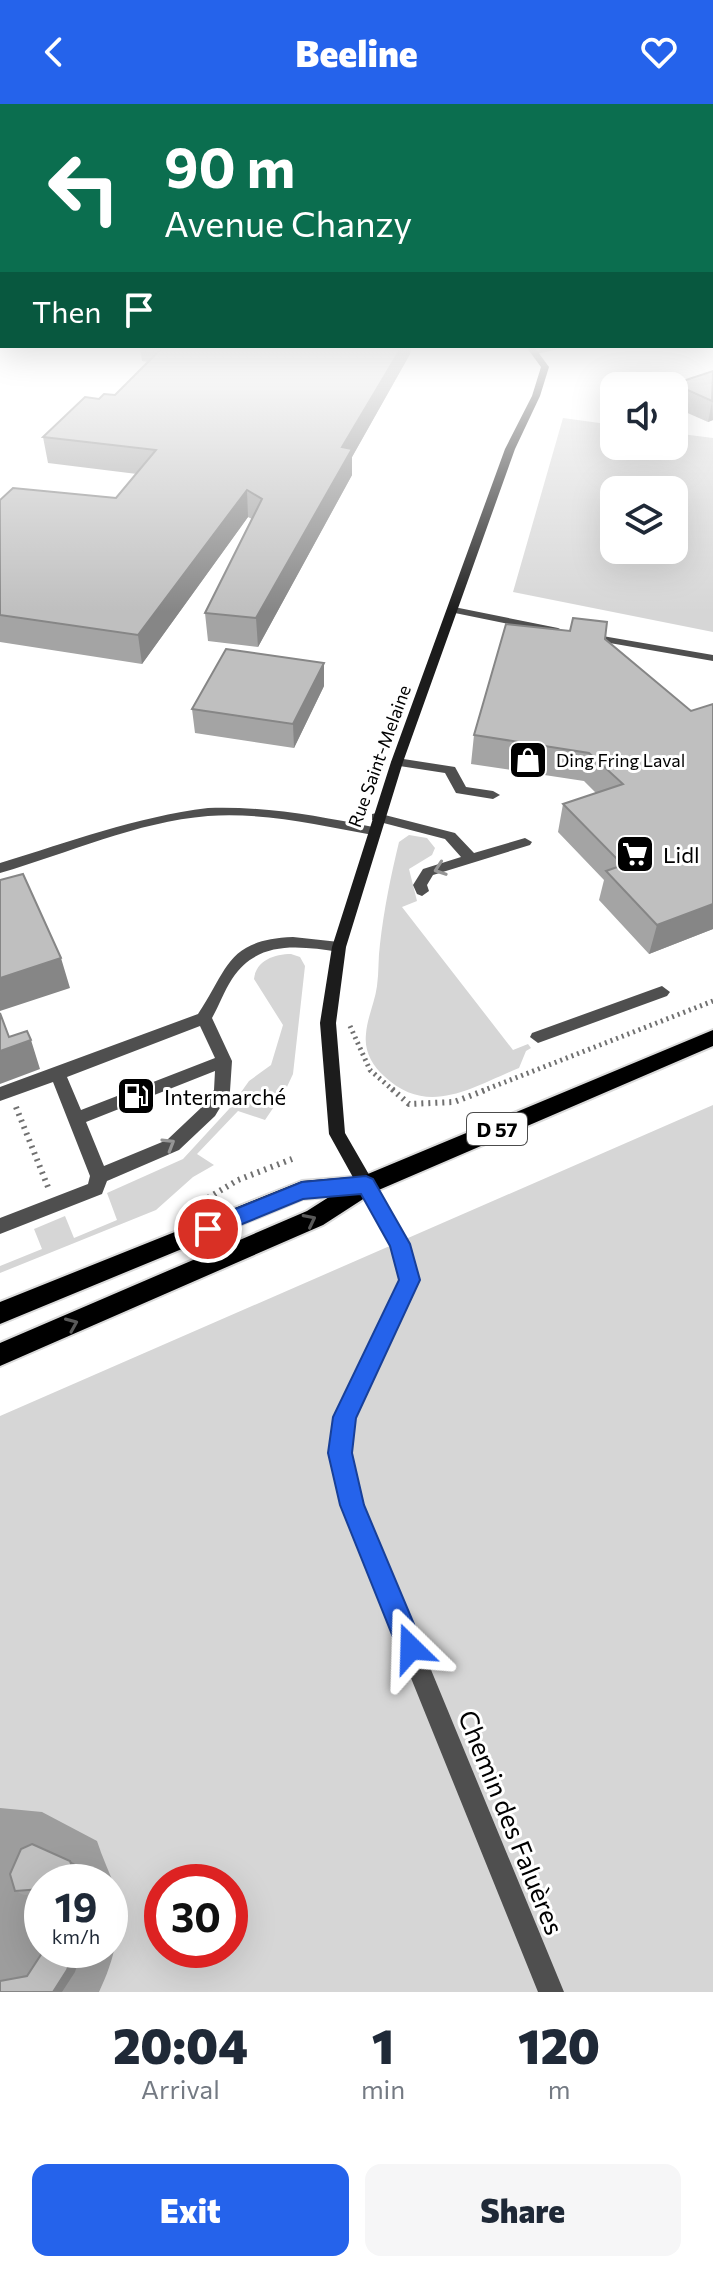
<!DOCTYPE html>
<meta charset="utf-8">
<style>
:root{--surface:#fff;--page:#f6f6f7;--text:#1f2937;--muted:#747a83;--accent:#2563eb}
body{margin:0;font-family:Commissioner,sans-serif;background:var(--page);color:var(--text);height:100vh;display:flex;flex-direction:column;font-size:30px;white-space:nowrap}
*{box-sizing:border-box;margin:0}
p{font-size:26px;color:var(--muted)}
.icon{flex:none;width:44px;height:44px;fill:none;stroke:currentColor;stroke-width:2;stroke-linecap:round;stroke-linejoin:round}
.map{position:relative;height:1888px;overflow:hidden}
.sheet{display:flex;flex-direction:column;background:var(--surface);flex:1}
.sheet>*{flex:none}
.guide{position:absolute;left:0px;top:0px;width:714px;height:244px;box-shadow:0 8px 32px #0002;background:#0b6e4f;color:#fff;overflow:hidden}
.tools{position:absolute;left:600px;top:268px;display:grid;gap:16px}
.tools a{display:grid;place-items:center;width:88px;height:88px;border-radius:16px;background:var(--surface);box-shadow:0 8px 32px #0002;font-size:40px}
.speed{position:absolute;left:24px;top:1760px;display:flex;gap:16px;font-size:40px;font-weight:700;text-align:center}
.speed>*{display:grid;place-content:center;width:104px;height:104px;border-radius:50%;background:var(--surface);box-shadow:0 8px 32px #0002;line-height:1}
.speed small{font-size:20px;font-weight:400}
.speed .limit{border:12px solid #d22;background:#fff;color:#111}
.pin{position:absolute;display:grid;place-items:center;width:68px;height:68px;color:#fff;margin:-34px;border:4px solid #fff;border-radius:50%;box-shadow:0 2px 8px #0007}
.me{position:absolute;width:88px;margin:-44px;rotate:338deg;stroke-linejoin:round;filter:drop-shadow(0 0 6px #0008)}
.turn{display:flex;align-items:center;gap:28px;height:168px;padding:0 32px;font-size:36px}
.turn .icon{width:104px;height:104px;stroke-width:2.5}
.turn b{display:block;font-size:56px;line-height:68px}
.then{display:flex;align-items:center;height:76px;padding:0 32px;background:#0003;gap:16px;font-size:30px}
.eta{display:flex;justify-content:space-evenly;align-items:center;height:136px;text-align:center}
.eta b{font-size:48px;font-weight:800;line-height:56px}
.cta{display:flex;gap:16px;margin-top:auto;padding:16px 32px}
.cta a{flex:1;height:92px;border-radius:16px;background:var(--accent);color:#fff;font-size:32px;font-weight:800;line-height:92px;text-align:center}
.cta a+a{background:var(--page);color:var(--text)}
header{display:flex;justify-content:space-between;align-items:center;height:104px;padding:0 32px;background:var(--accent);color:#fff;font-size:36px;font-weight:800}
.map>svg:first-child{display:block}
</style>
<header><svg class="icon" aria-label="back" viewBox="0 0 24 24"><path d="M15 5l-7 7 7 7"/></svg>Beeline<svg class="icon" aria-label="heart" viewBox="0 0 24 24"><path d="M12 20l-8-8c-3-5 5-10 8-4 3-6 11-1 8 4z"/></svg></header>
<div class="map">
<svg width="713" height="1888" viewBox="0 0 713 1888">
<rect width="100%" height="100%" fill="#fff"/>
<!-- green -->
<path fill="#d6d6d6" fill-rule="evenodd" d="M563 314 614 321V342H674V329L713 334V528L513 488ZM674 386V446H614V386Z
M409 731 427 734 435 744 432 751 409 765 417 797 402 803 513 946 528 940 531 944 526 947 519 964C472 983 428 1014 384 972 372 961 364 947 366 930 367 914 375 898 377 882 379 868 378 854 380 840 384 805 391 771 399 738Z
M291 850 300 853 305 862 293 970 286 985 265 1016 238 1007 197 1050 214 1061 193 1073 156 1106 0 1169V1162L42 1145 34 1125 65 1112 74 1134 117 1116 107 1089 183 1055 229 1005 249 977 271 961 283 921 254 875C256 856 275 850 291 850Z
M713 1001V1888H0V1312ZM42 1778H110V1846H42ZM162 1778H230V1846H162Z"/>
<!-- water -->
<path fill="#9d9d9d" fill-rule="evenodd" d="M0 1704 42 1708 97 1737C102 1753 110 1769 115 1784 124 1819 114 1857 99 1888H0ZM42 1778H110V1846H42Z"/>
<g fill="none" stroke-linecap="round" stroke-linejoin="round">
<defs>
<path id="primary" d="M713 926V942L374 1088 323 1121 0 1262V1239L307 1107 329 1093 303 1095 0 1220V1198L302 1077 363 1072Z"/>
</defs>
<!-- primary casing -->
<use href="#primary" stroke="#dbdbdb" stroke-width="4"/>
<!-- path-far1 -->
<path stroke="#717171" stroke-width="5" stroke-dasharray="2 4" stroke-linecap="butt" d="M350 922 370 966 394 987
M482 987 713 897"/>
<!-- path -->
<path stroke="#717171" stroke-width="6" stroke-dasharray="2 5" stroke-linecap="butt" d="M392 985 409 1000 454 998 488 985
M16 1003 48 1083
M196 1101 238 1076 292 1055"/>
<!-- lane -->
<path fill="#4f4f4f" fill-rule="evenodd" d="M397 654 455 663 466 683 493 687 500 691 493 695 456 689 445 669 393 661 391 658Z
M208 704C264 702 318 712 373 723L380 727 373 731C319 721 263 708 208 712 136 718 69 749 0 769V759C69 738 136 713 208 704Z
M377 709 455 729 474 749 525 734 532 738 530 741 433 771 427 781 429 787 422 792 417 790 413 781 423 765 461 753 445 735 372 716V710Z
M293 833 339 838 346 843 339 848C299 842 257 836 232 875 224 887 219 902 212 914L232 957 230 987 215 1012 179 1046 107 1077 102 1090 0 1130V1114L88 1080 90 1072 53 978 0 997V983L198 910C229 863 227 836 293 833ZM200 922 215 954 81 1006 67 973ZM215 967 214 986 203 1002 167 1036 104 1062 86 1018Z
M662 882 670 888 667 892 538 939 530 933 532 929Z"/>
<!-- street -->
<path fill="#4f4f4f" fill-rule="evenodd" d="M548 244H563L536 250 532 248Z
M454 503 558 524 564 527 558 530 450 508 449 506Z
M585 529 713 551V557L581 534V530Z
M366 1074 372 1076 408 1140 419 1176 354 1314 350 1349 363 1401 564 1888H538L341 1401 330 1349 334 1313 401 1176 390 1142 357 1081 360 1076Z"/>
<!-- secondary -->
<path fill="#1c1c1c" fill-rule="evenodd" d="M527 244H535L549 263 540 292 515 345 403 658 346 843 336 919 345 1029 375 1081 372 1086 366 1088 360 1086 329 1030 320 919 332 843 391 658 505 345 532 292 541 263Z"/>
<!-- primary -->
<use href="#primary" fill="#000" fill-rule="evenodd"/>
</g>
<!-- wall -->
<path fill="#a4a4a4" d="M140 244H411L410 250 352 353V371L258 543 208 537 205 509 252 415 248 413 142 560 0 538V396L116 394 137 370 48 359 43 333 99 295 115 291 147 258 142 257Z
M713 267V316L708 318 674 303V280Z
M605 535 691 607 713 600V825L649 850 599 796 604 776 558 728 563 700 596 689 584 677 471 660 474 631Z
M324 582 294 644 195 629 192 605Z
M70 1757 77 1761 42 1778V1790L24 1791 15 1787Z"/>
<!-- shaded-wall -->
<path fill="#868686" d="M401 244H411L410 250 352 353V371L258 543 256 514 342 343Z
M712 297 713 316 708 318Z
M247 386 248 413 142 560 138 531Z
M324 559V582L294 644 293 620Z
M713 800V825L649 850 657 821Z
M61 854 70 884 0 907V874Z
M31 936 40 965 0 980V947Z
M70 1757 77 1761 83 1778H77Z
M74 1846H82L75 1868 62 1888H53Z"/>
<!-- building -->
<path fill="#bfbfbf" stroke="#868686" stroke-width="2" d="M162 244H401L342 343 352 345 256 514 205 509 262 395 247 386 138 531 0 511V396L13 384 116 394 156 346 43 333 85 293 99 295 104 290 115 291Z
M713 267 712 297 674 280Z
M573 514 607 518 605 535 691 607 713 600V800L657 821 606 767 623 761 563 700 623 680 589 649 474 631 506 520 570 527Z
M226 545 324 559 293 620 192 605Z
M23 770 61 854 0 874V776Z
M0 909 9 933 27 927 31 936 0 947Z
M32 1740 70 1757 77 1778H42V1785L15 1787 10 1770 21 1745Z
M44 1846H74L67 1866 53 1888H0V1877L27 1872Z"/>
<!-- one-way arrows -->
<defs><path id="oneway-chevron" d="M-2-3.5L2.5 0L-2 3.5" fill="none" stroke-width="1.6" stroke-linecap="round" stroke-linejoin="round" transform="scale(2)"/></defs>
<g stroke="#959595">
<use href="#oneway-chevron" transform="translate(440 765) rotate(161)"/>
<use href="#oneway-chevron" transform="translate(169 1040) rotate(-31)"/>
</g>
<g stroke="#595959">
<use href="#oneway-chevron" transform="translate(310 1116) rotate(-27)"/>
<use href="#oneway-chevron" transform="translate(72 1220) rotate(-23)"/>
</g>
<!-- sky -->
<linearGradient id="sky" x2="0" y2="1"><stop stop-color="#8aabca"/><stop offset="0.48" stop-color="#fff"/><stop offset="1" stop-color="#fff" stop-opacity="0"/></linearGradient>
<rect width="713" height="508" fill="url(#sky)"/>
<!-- route -->
<path fill="#2563eb" stroke="#184099" stroke-width="2" d="M366 1072 373 1075 410 1140 420 1176 356 1314 352 1349 364 1401 424 1544 420 1553 411 1557 401 1553 340 1401 328 1349 333 1313 399 1176 390 1142 361 1090 303 1095 208 1134 201 1132 198 1125 201 1119 302 1078Z"/>
<!-- icons -->
<defs>
<symbol id="shop-square" viewBox="-11 -11 22 22"><rect x="-9" y="-9" width="18" height="18" rx="4" fill="#000" stroke="#fff"/><path d="M-5-2.5h2.3a2.7 3.5 0 0 1 5.4 0H5L5.5 6h-11ZM-1.5-2.5h3a1.5 2.3 0 0 0-3 0Z" fill="#fff"/></symbol>
<symbol id="supermarket-square" viewBox="-11 -11 22 22"><rect x="-9" y="-9" width="18" height="18" rx="4" fill="#000" stroke="#fff"/><path d="M-6-5.5h2.5l.6 2H6L4.5 2H-2.5L-4.4-4H-6ZM-1.5 3.2a1.3 1.3 0 1 0 .1 0ZM3 3.2a1.3 1.3 0 1 0 .1 0Z" fill="#fff"/></symbol>
<symbol id="fuel-square" viewBox="-11 -11 22 22"><rect x="-9" y="-9" width="18" height="18" rx="4" fill="#000" stroke="#fff"/><path d="M-5.5-6h7V0h2V4h1.3V-2.5L3-4.5l.8-.8L6-3V5H2.5V1h-1V6h-7ZM-4.2-4.7v3.2H.2V-4.7Z" fill="#fff"/></symbol>
</defs>
<g fill-rule="evenodd">
<use href="#shop-square" x="506" y="634" width="44" height="44"/>
<use href="#supermarket-square" x="613" y="728" width="44" height="44"/>
<use href="#fuel-square" x="114" y="970" width="44" height="44"/>
</g>
<g text-anchor="middle" dominant-baseline="central" stroke-width="6" stroke-linejoin="round" paint-order="stroke">
<!-- far-street labels -->
<g font-size="18" fill="#000" stroke="#fff">
<text transform="translate(379 652) rotate(-70)">Rue Saint-Melaine</text>
</g>
<!-- far-poi labels -->
<g font-size="18" fill="#000" stroke="#fff" text-anchor="start">
<text x="556" y="656">Ding Fring Laval</text>
</g>
<!-- shield labels -->
<rect fill="#fff" stroke="#4c4c4c" stroke-width="2" x="467" y="1009" width="60" height="32" rx="6"/>
<g font-size="20" font-weight="bold" fill="#000">
<text x="497" y="1025">D 57</text>
</g>
<!-- poi labels -->
<g font-size="22" fill="#000" stroke="#fff" text-anchor="start">
<text x="663" y="750">Lidl</text>
<text x="164" y="992">Intermarché</text>
</g>
<!-- near-street labels -->
<g font-size="26" fill="#000" stroke="#fff">
<text transform="translate(512 1718) rotate(68)">Chemin des Faluères</text>
</g>
</g>
</svg>
<div class="tools">
<a><svg class="icon" aria-label="sound" viewBox="0 0 24 24"><path d="M4 9h4l5-4v14l-5-4H4zM17 9q2 3 0 6"/></svg></a>
<a><svg class="icon" aria-label="layers" viewBox="0 0 24 24"><path d="M12 4l9 5-9 5-9-5zM3 14l9 5 9-5"/></svg></a>
</div>
<div class="speed"><div>19<small>km/h</small></div><div class="limit">30</div></div>
<div class="pin" style="left:208px;top:1125px;background:#d93025"><svg class="icon" aria-label="arrive" viewBox="0 0 24 24"><path d="M6 21V4h12l-3 4 3 4H6"/></svg></div>
<svg class="me" style="left:411px;top:1544px" viewBox="-20 -20 40 40"><path d="M0-17L14 15 0 8-14 15z" fill="#2563eb" stroke="#fff" stroke-width="4"/></svg>
<div class="guide">
<div class="turn"><svg class="icon" aria-label="left" viewBox="0 0 24 24"><path d="M17 20v-9H6M10 6l-5 5 5 5"/></svg><div><b>90 m</b>Avenue Chanzy</div></div>
<div class="then">Then<svg class="icon" aria-label="arrive" viewBox="0 0 24 24"><path d="M6 21V4h12l-3 4 3 4H6"/></svg></div>
</div>
</div>
<section class="sheet">
<div class="eta">
<div><b>20:04</b><p>Arrival</p></div>
<div><b>1</b><p>min</p></div>
<div><b>120</b><p>m</p></div>
</div>
<div class="cta"><a>Exit</a><a>Share</a></div>
</section>
